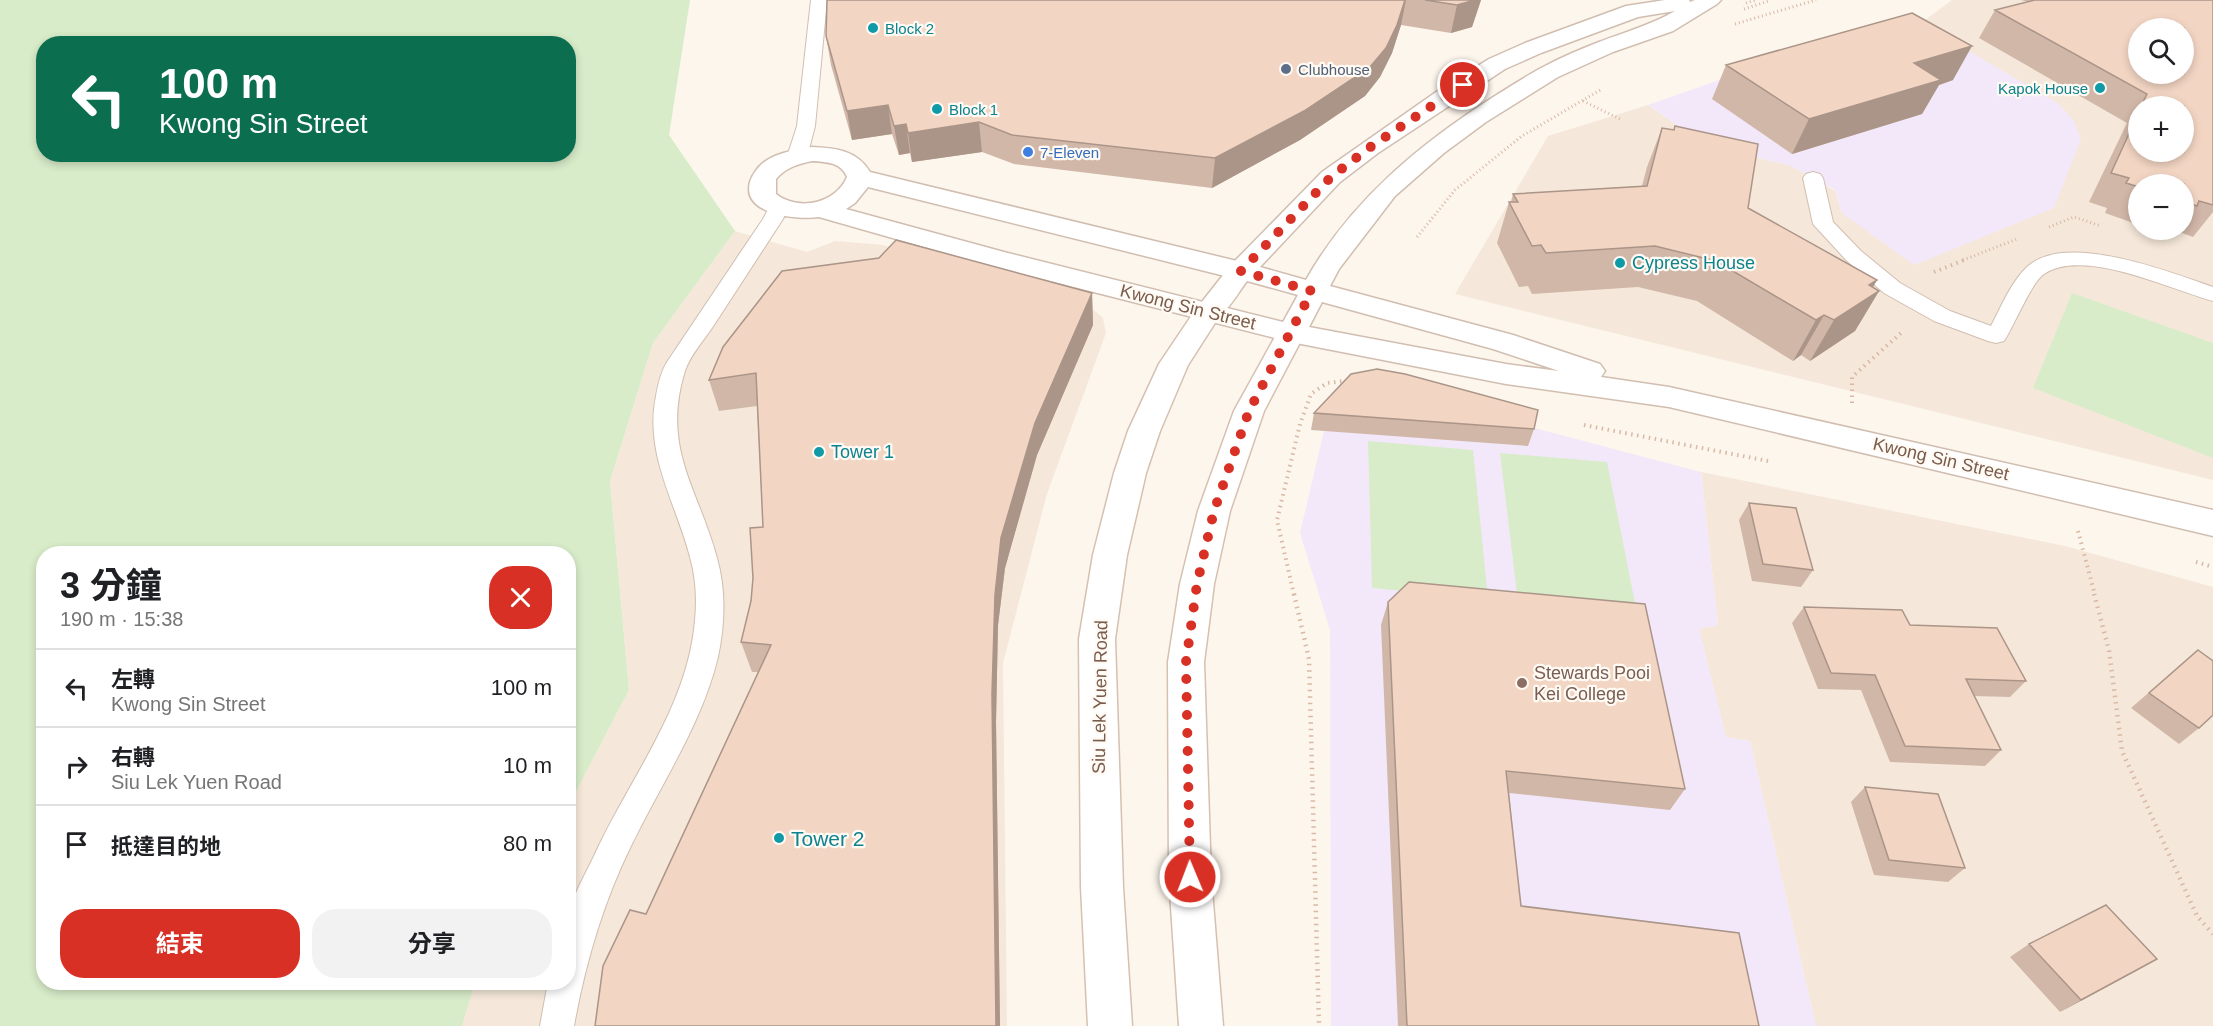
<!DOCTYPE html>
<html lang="zh-TW">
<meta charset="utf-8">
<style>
:root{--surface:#fff;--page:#f2f2f2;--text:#202124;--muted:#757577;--line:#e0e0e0;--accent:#d93025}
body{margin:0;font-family:Arial,"Noto Sans TC",sans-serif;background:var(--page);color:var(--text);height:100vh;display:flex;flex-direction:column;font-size:22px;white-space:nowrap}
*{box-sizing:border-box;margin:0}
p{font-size:20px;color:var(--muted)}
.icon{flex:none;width:33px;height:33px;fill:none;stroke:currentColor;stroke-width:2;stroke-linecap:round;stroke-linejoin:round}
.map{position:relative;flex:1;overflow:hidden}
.side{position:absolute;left:36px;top:546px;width:540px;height:444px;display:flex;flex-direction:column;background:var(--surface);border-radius:24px;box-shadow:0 3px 9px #0003}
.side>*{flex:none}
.top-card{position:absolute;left:36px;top:36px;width:540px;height:126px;border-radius:24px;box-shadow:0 3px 9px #0003;background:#0b6e4f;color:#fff;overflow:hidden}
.buttons{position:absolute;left:2128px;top:18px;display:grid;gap:12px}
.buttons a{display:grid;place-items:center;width:66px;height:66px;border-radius:50%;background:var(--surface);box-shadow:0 3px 9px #0003;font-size:30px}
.pin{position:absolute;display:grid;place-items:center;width:51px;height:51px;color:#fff;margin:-26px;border:3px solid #fff;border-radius:50%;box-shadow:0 2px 6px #0007}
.me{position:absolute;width:66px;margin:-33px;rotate:359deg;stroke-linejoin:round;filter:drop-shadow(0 0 4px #0008)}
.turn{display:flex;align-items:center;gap:21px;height:126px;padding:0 24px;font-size:27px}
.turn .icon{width:78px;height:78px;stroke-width:2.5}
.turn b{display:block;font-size:42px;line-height:51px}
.round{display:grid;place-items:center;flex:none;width:63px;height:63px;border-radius:24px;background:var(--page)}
.summary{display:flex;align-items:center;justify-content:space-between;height:102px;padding:0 24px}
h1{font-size:36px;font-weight:700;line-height:45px}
.cta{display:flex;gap:12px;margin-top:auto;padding:12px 24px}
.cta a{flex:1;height:69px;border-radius:24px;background:var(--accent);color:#fff;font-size:24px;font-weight:700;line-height:69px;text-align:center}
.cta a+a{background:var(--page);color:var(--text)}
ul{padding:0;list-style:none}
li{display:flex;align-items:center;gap:18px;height:78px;padding:0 24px;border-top:2px solid var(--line)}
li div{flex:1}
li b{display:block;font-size:22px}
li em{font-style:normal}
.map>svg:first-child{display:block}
</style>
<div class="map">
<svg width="2213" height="1026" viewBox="0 0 2213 1026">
<rect width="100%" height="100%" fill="#fdf6ec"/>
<!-- residential -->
<path fill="#f5e8da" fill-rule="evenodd" d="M1952 0H2213V480L1455 294 1548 136 1648 105 1705 145 1791 166 1813 178 1835 191 1842 213 1921 23ZM2139 28H2184V74H2139ZM2139 106H2184V152H2139ZM2139 184H2184V230H2139Z
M735 231 807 252 835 241 883 245 1089 306 1103 318 1106 333 1047 494 1003 663 1007 1026H462L475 983 568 982 569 805 629 690 610 481 653 343Z
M1701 472 2065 546 2213 587V1026H1816L1750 741 1726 737 1699 629 1718 625Z"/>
<!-- education -->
<path fill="#f3e8fa" d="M1921 23 2059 104 2074 121 2081 139 2054 208 1914 265 1842 213 1835 190 1791 166 1705 145 1648 105 1785 57Z
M1335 405 1489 416 1701 472 1718 625 1699 629 1726 737 1750 741 1816 1026H1331L1330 630 1300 533 1324 431Z"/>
<!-- green -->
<path fill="#d8ecc9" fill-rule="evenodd" d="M0 0H690L669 135 735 231 653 343 610 481 629 690 569 805 568 554H44V982L475 983 462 1026H0ZM44 44H568V154H44Z
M2072 293 2213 343V458L2033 388Z
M1368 441 1473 450 1488 599 1372 588Z
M1500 453 1607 462 1637 613 1518 602Z"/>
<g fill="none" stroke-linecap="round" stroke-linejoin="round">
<defs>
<path id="service" d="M811 0H827L815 126 807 157 804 161H790L787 157 797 126Z
M1813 172 1820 174 1823 178 1833 222 1861 251 1900 283 1950 311 1991 326C2001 307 2011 282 2027 267 2065 231 2170 272 2213 287V301C2171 290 2084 247 2044 274 2031 283 2014 326 2004 341L1996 343 1988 341 1934 321 1884 293 1847 261 1813 224 1803 178 1806 174Z
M779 200 786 202 789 206 783 219C760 254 737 290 714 325 705 339 690 355 685 371 661 448 698 488 717 558 726 590 725 624 718 657 702 724 661 784 631 846 603 903 585 964 574 1026H540L548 982H568C568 962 566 939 568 919 571 898 585 875 594 856 629 779 688 707 695 620 697 599 696 578 690 557 676 503 644 454 656 396 658 384 661 372 667 362L763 219 772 202Z"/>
<path id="minor" d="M812 147C835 148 857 150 870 172L1241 262 1251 265 1255 271 1251 277 1241 280 868 187 855 203 846 209 1004 252 1291 324 1301 326 1305 333 1301 340 1291 342 987 265 819 217C798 220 741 215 750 182 752 175 758 167 763 163 777 152 796 150 812 147ZM812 161C826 162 841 162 847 177 836 203 799 212 776 194V179C785 168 798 164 812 161Z"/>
<path id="tertiary" d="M1665 0H1689L1690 2 1695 0H1721L1717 4 1673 31 1613 52 1558 77 1486 122 1444 153 1395 196 1339 269 1330 286 1513 335 1600 364 1605 371 1601 377 1669 387 2213 510V536L1669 407 1506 384 1291 342 1281 340 1277 333 1298 295 1247 281C1233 299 1223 325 1198 318L1194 312 1231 265 1322 172 1439 90 1489 59 1525 43 1626 6ZM1675 11C1651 25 1625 32 1599 42 1581 49 1562 57 1545 66 1529 74 1513 85 1498 94 1422 142 1351 200 1306 280L1260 267 1340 182 1378 153 1505 69 1541 53 1638 17ZM1322 302 1493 349 1559 371 1506 364 1309 327Z"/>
<path id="secondary" d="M1208 303 1218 306 1222 312 1188 365 1160 431 1146 473 1127 555 1115 639 1123 887 1132 1026H1088L1081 887 1079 639 1093 555 1114 473 1128 431 1159 364 1198 306Z
M1291 324 1301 326 1305 333 1264 411 1230 511 1214 584 1204 662 1211 877 1223 1026H1179L1169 877 1168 662 1180 584 1198 511 1234 411 1281 326Z"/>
</defs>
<!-- service casing -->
<use href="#service" stroke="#d1beb0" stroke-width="2"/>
<!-- minor casing -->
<use href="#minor" stroke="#d1beb0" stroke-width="3"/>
<!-- tertiary casing -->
<use href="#tertiary" stroke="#d1beb0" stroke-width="3"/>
<!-- secondary casing -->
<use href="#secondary" stroke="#d6c0b0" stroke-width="3"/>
<!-- path-far2 -->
<path stroke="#d9b8a5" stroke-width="3" stroke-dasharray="1 3" stroke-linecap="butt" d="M1746 3 1756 0
M1744 9 1769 1
M1735 24 1816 0
M1583 101 1620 119
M2049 227 2074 217 2101 226
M1417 237 1455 190 1522 136 1602 89
M1963 260 2017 239"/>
<!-- path-far1 -->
<path stroke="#d9b8a5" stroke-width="4" stroke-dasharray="1.5 4.5" stroke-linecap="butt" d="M1934 272 1967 259
M1852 403V377L1901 333
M1584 425 1768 461
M2078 531 2095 595
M2196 562 2213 567
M1294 595 1277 520 1300 424 1311 394 1327 383 1344 381"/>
<!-- path -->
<path stroke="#d9b8a5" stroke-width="4.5" stroke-dasharray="1.5 5" stroke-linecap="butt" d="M1294 594 1309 659 1319 1026
M2094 594 2109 650 2122 751 2197 916 2213 934"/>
<!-- service -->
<use href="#service" fill="#fff" fill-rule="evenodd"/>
<!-- minor -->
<use href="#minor" fill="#fff" fill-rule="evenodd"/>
<!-- tertiary -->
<use href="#tertiary" fill="#fff" fill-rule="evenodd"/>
<!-- secondary -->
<use href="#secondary" fill="#fff" fill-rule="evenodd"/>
</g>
<!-- wall -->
<path fill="#d1b7a8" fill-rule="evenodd" d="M827 0H1481L1472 27 1451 33 1401 25 1392 53 1380 77 1365 96 1300 140 1212 188 1014 164 982 152 912 162 910 153 899 155 892 134 852 140 831 65 826 36Z
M2021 0H2213V212L2193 237 2177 231 2173 236 2154 230H2184V184H2139V225L2105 213 2107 208 2089 202 2127 123 1979 38 1995 10 2028 2ZM2139 106H2184L2139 152Z
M1726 65 1953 80 1939 85 1922 114 1792 154 1712 99Z
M1675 126 1748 208 1877 280 1873 287 1879 291 1855 331 1810 361 1801 355 1793 361 1697 301 1638 287 1532 294 1528 286 1519 287 1497 243 1509 202H1511L1513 194 1642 186 1647 167 1662 128 1674 130Z
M1092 293 1093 325 1037 455 1005 568 998 625 996 722 1000 1026H595L646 914 758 672H752L741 642 751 601 763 527 757 406 719 411 709 380Z
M1314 413 1534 429 1528 446 1311 430Z
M1749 503 1813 570 1801 587 1752 581 1739 520Z
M1388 602 1685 789 1670 810 1509 793 1521 906 1759 1026H1398L1381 625Z
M1804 607 1910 625 2026 681 2010 697 1974 696 2001 750 1985 766 1890 762 1861 690 1818 689 1792 623Z
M2198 650 2199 728 2179 744 2131 708Z
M1865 787 1965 868 1948 882 1874 875 1851 802Z
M2029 944 2157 959 2136 971 2060 1012 2010 957Z"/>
<!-- shaded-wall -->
<path fill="#aa9588" d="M1406 0 1401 25 1392 53 1380 77 1365 96 1300 140 1212 188 1215 158Z
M1475 0H1481L1472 27 1451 33 1457 5Z
M1972 46 1953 80 1939 85 1922 114 1792 154 1809 119 1914 63Z
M888 105 892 134 852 140 847 111Z
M979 122 982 152 912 162 908 133Z
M906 124 910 153 899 155 894 126Z
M1877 280 1866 299 1879 291 1855 331 1810 361 1834 320 1869 285Z
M1092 293 1093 325 1037 455 1005 568 998 625 996 722 1000 1026H996L992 694 995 595 1001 538 1035 423Z
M1824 315 1801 355 1793 361 1816 320Z
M2157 959 2136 971 2060 1012 2081 1000Z"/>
<!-- building -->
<path fill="#f3d5c3" stroke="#aa9588" stroke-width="1.5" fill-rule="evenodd" d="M827 0H1405L1397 25 1386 48 1370 67 1304 111 1215 158 1012 135 979 122 908 133 906 124 894 126 888 105 847 111 826 36Z
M1425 0H1475L1457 5Z
M2035 0H2213V205L2199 201 2197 206 2184 202V184H2139V187L2126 183 2129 178 2111 173 2139 112V152H2184V106H2141L2147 94 1995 10ZM2139 28H2184V74H2139Z
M1912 13 1972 46 1914 63 1941 80 1809 119 1726 65Z
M1675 126 1758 144 1748 208 1877 280 1869 285 1879 291 1834 320 1824 315 1816 320 1716 261 1655 246 1546 253 1541 245 1532 246 1509 202H1518L1513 194 1647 186 1662 128 1674 130Z
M896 240 1092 293 1035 423 1001 538 995 595 992 694 996 1026H595L603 966 630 910 646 914 771 645 741 642 751 601 753 578 750 528 763 527 756 373 709 380 723 347 782 271 879 258Z
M1377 369 1405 374 1538 410 1534 429 1314 413 1351 374Z
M1749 503 1796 508 1813 570 1763 564Z
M1409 582 1645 604 1685 789 1506 771 1521 906 1739 933 1759 1026H1407L1388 602Z
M1804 607 1902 610 1910 625 1997 628 2026 681 1966 679 2001 750 1905 746 1875 675 1831 673Z
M2198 650 2213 661V715L2199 728 2149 693Z
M1865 787 1938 794 1965 868 1889 860Z
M2106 905 2157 959 2081 1000 2029 944Z"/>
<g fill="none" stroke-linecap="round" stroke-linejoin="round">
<!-- route -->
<path stroke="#d93025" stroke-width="10" stroke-dasharray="0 18" d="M1190 877 1186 662 1197 584 1214 511 1249 411 1312 291 1241 271 1331 177 1369 148 1463 85"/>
</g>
<!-- markers -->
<g fill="#0f9aa8" stroke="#fffaf3" stroke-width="2">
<circle cx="873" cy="28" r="6"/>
<circle cx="2100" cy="88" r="6"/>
<circle cx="937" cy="109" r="6"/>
<circle cx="1620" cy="263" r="6"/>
<circle cx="819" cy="452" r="6"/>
<circle cx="779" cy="838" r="6"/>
</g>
<circle fill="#5c6f8a" stroke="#fffaf3" stroke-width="2" cx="1286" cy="69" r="6"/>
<circle fill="#3f7fe0" stroke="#fffaf3" stroke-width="2" cx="1028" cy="152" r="6"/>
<circle fill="#8d6e63" stroke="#fffaf3" stroke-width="2" cx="1522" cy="683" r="6"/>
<g text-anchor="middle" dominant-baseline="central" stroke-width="4.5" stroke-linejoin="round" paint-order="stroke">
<!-- far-culture labels -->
<g font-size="15" fill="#0d838f" stroke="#fffaf3" text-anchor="start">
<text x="885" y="28">Block 2</text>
<text x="2088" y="88" text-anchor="end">Kapok House</text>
<text x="949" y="109">Block 1</text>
</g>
<!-- far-service labels -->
<g font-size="15" fill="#4e5e75" stroke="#fffaf3" text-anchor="start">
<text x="1298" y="69">Clubhouse</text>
</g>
<!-- far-shop labels -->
<g font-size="15" fill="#366cbe" stroke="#fffaf3" text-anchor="start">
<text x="1040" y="152">7-Eleven</text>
</g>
<!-- culture labels -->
<g font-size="18" fill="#0d838f" stroke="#fffaf3" text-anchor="start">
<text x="1632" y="263">Cypress House</text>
<text x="831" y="452">Tower 1</text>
</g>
<!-- street labels -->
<g font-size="18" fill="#7a5c4d" stroke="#fffaf3">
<text transform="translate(1188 307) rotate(14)">Kwong Sin Street</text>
<text transform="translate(1941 459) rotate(13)">Kwong Sin Street</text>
<text transform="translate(1100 697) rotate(-89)">Siu Lek Yuen Road</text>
</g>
<!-- education labels -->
<g font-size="18" fill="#785e54" stroke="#fffaf3" text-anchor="start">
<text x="1534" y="673">Stewards Pooi<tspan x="1534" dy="21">Kei College</tspan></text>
</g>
<!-- near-culture labels -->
<g font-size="21" fill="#0d838f" stroke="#fffaf3" text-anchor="start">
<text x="791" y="838">Tower 2</text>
</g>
</g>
</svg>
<div class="buttons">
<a><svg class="icon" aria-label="search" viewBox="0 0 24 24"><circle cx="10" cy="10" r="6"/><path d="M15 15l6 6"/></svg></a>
<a>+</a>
<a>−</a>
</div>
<div class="pin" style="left:1463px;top:85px;background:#d93025"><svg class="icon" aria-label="arrive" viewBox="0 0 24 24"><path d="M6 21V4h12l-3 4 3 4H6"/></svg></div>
<svg class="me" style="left:1190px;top:877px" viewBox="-20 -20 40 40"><circle r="17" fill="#d93025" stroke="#fff" stroke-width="3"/><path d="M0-11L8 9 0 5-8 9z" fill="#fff"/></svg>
<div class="top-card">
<div class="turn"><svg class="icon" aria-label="left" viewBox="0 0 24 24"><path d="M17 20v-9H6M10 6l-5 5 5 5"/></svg><div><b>100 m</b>Kwong Sin Street</div></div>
</div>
<section class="side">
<div class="summary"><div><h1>3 分鐘</h1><p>190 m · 15:38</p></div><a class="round" style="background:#d93025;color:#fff"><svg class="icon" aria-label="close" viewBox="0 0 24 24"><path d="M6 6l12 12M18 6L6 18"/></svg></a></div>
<ul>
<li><svg class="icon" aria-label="left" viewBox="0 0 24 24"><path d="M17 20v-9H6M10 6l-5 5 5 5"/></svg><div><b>左轉</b><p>Kwong Sin Street</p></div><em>100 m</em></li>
<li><svg class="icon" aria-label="right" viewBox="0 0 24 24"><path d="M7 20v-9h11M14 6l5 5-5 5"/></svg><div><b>右轉</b><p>Siu Lek Yuen Road</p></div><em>10 m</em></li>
<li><svg class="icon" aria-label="arrive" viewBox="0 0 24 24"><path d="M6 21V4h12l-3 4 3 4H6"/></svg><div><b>抵達目的地</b></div><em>80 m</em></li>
</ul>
<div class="cta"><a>結束</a><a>分享</a></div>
</section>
</div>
